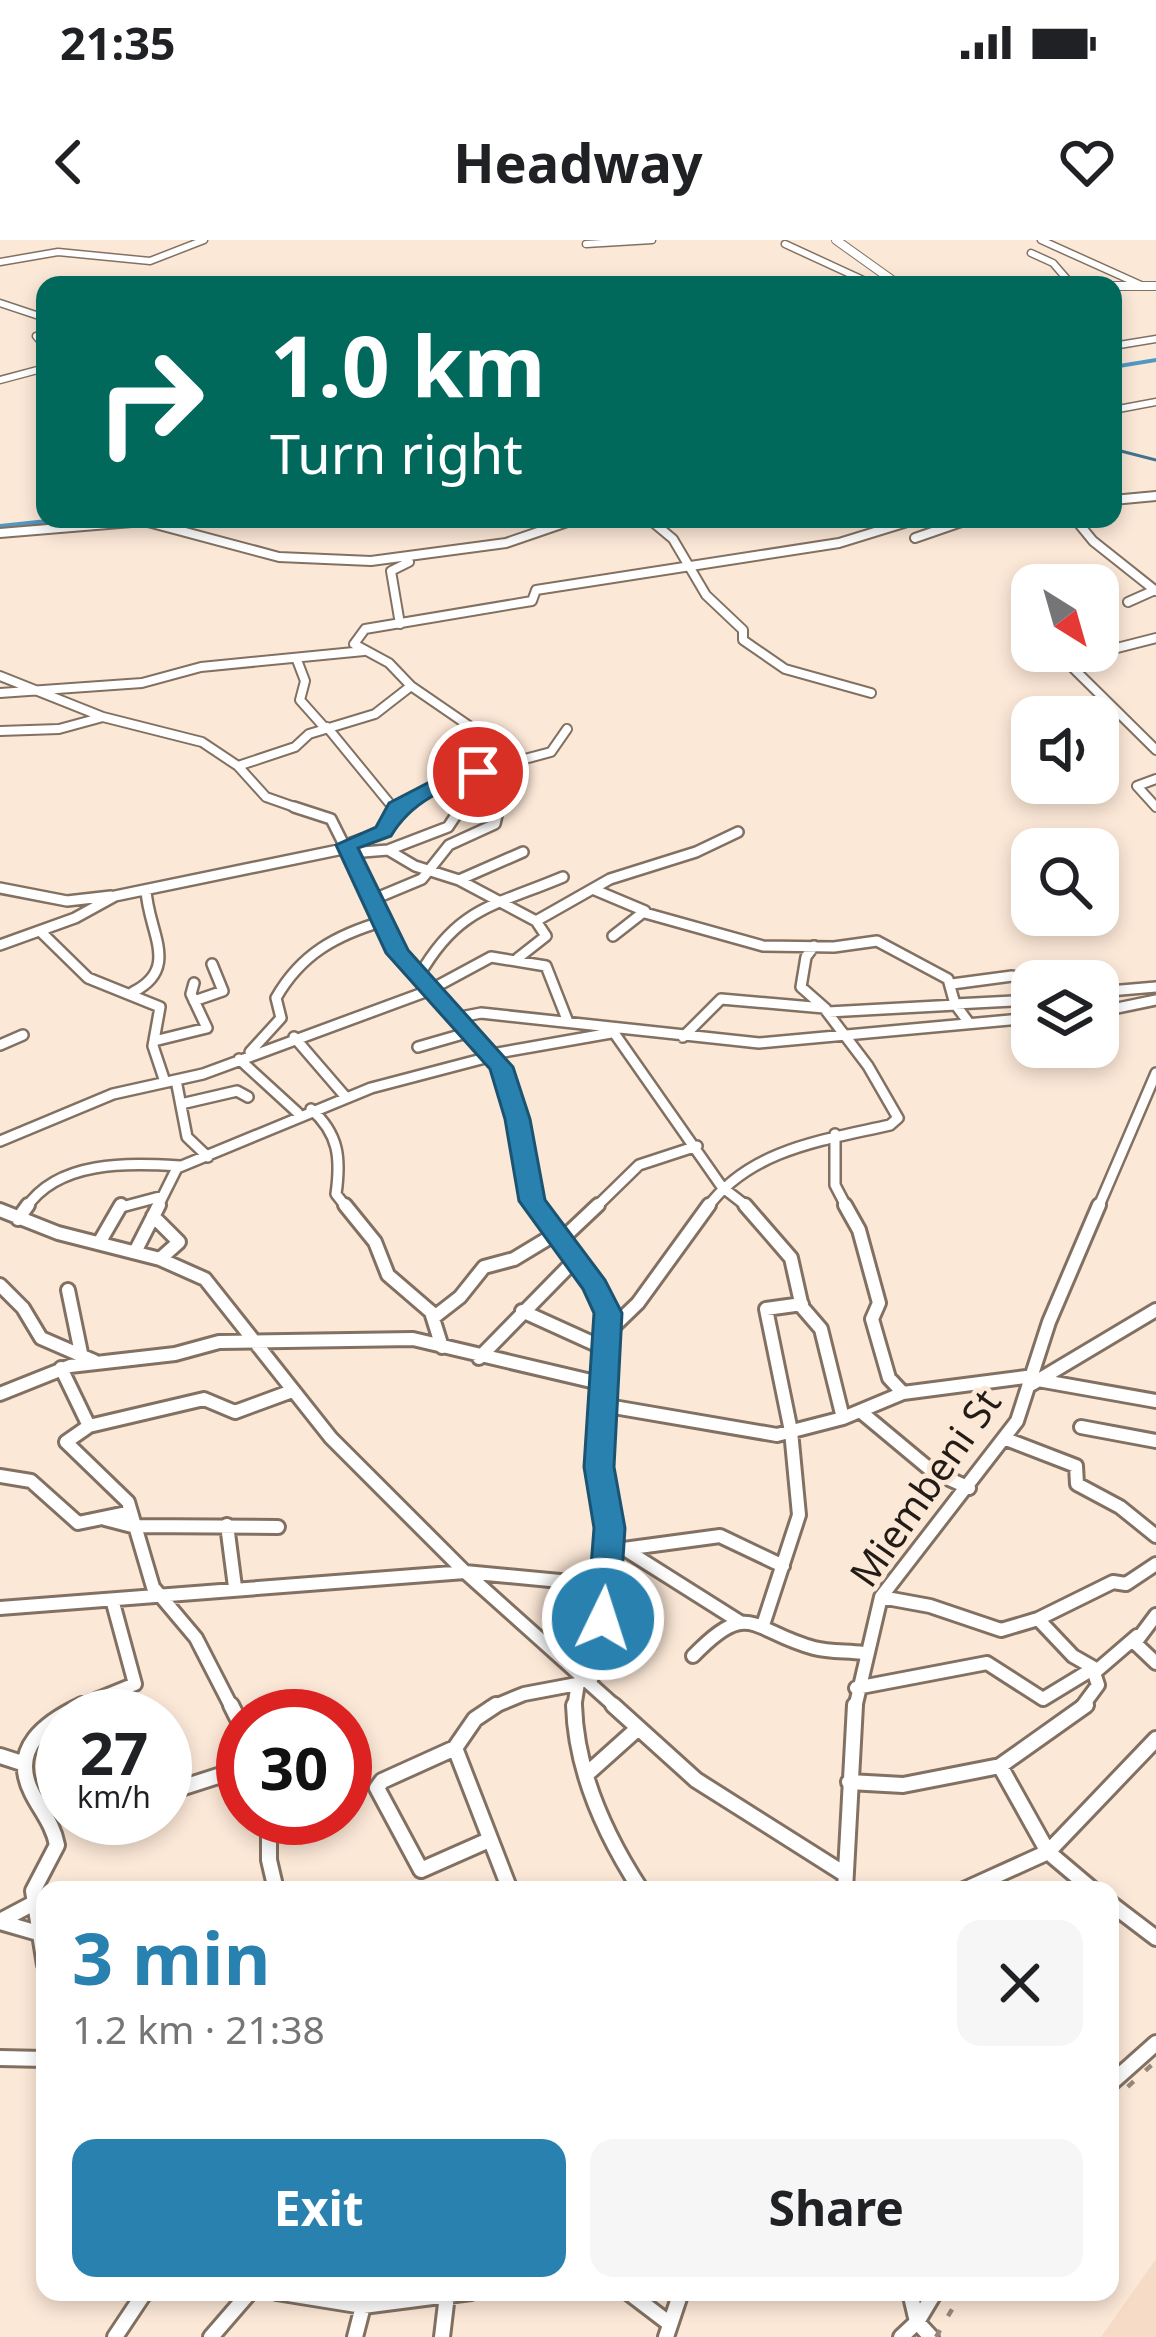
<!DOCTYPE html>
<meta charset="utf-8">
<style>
:root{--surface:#fff;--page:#f6f6f6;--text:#202124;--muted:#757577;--accent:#2981af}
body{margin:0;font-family:"Noto Sans",sans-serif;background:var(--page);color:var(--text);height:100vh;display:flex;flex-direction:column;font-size:45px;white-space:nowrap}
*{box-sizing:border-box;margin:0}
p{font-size:39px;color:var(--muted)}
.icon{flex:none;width:66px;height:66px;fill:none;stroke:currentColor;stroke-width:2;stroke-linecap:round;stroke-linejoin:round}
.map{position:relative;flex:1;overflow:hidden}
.panel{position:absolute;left:36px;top:1641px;width:1083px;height:420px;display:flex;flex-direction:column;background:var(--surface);border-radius:24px;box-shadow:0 6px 18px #0003}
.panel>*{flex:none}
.hud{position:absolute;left:36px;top:36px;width:1086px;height:252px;border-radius:24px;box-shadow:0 6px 18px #0003;background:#00695c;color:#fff;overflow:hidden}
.needle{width:78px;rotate:143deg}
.tools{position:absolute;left:1011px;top:324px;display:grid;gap:24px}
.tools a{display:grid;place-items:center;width:108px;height:108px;border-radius:24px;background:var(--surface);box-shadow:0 6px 18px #0003;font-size:60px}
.speed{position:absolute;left:36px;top:1449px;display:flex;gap:24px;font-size:60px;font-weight:700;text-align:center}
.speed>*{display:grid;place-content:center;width:156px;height:156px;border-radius:50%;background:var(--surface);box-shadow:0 6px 18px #0003;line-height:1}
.speed small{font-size:30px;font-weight:400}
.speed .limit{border:18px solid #d22;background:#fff;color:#111}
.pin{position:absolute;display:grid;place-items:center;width:102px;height:102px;color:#fff;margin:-51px;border:6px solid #fff;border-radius:50%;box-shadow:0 3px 12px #0007}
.me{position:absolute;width:132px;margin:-66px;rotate:4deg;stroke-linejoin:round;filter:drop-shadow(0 0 9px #0008)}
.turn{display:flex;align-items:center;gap:42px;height:252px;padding:0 36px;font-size:54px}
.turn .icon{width:156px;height:156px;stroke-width:2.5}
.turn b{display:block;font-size:84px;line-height:102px}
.round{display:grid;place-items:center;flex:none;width:126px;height:126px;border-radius:24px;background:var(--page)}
.head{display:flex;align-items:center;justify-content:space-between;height:204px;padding:0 36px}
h1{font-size:72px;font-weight:700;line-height:90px;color:var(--accent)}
.button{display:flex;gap:24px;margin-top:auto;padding:24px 36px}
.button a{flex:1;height:138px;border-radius:24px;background:var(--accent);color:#fff;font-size:48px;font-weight:700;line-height:138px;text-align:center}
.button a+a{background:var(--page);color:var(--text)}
.status{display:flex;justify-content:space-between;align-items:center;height:84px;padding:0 60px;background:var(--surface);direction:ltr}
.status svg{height:33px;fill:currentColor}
header{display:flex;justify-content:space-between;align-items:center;height:156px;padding:0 36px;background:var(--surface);font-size:54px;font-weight:700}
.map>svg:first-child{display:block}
</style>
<div class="status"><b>21:35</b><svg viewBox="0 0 49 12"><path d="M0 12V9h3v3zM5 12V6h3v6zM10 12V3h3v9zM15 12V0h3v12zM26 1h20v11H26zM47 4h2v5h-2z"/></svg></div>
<header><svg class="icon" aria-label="back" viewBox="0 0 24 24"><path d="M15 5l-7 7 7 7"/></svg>Headway<svg class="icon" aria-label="heart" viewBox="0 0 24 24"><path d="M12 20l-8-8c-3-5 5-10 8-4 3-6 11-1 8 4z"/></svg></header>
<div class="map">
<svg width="1156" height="2097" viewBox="0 0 1156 2097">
<rect width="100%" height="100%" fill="#fce8d7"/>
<!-- built -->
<path fill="#f6dcc6" d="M1156 2019V2097H1101Z"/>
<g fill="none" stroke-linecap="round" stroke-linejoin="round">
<!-- stream -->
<path stroke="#427490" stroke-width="3" d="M1113 209 1156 220"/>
<!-- river -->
<path fill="#4f99c4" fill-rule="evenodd" d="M1156 118V122L1113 129V125Z
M47 279H77L72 282 0 290V284Z"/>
<defs>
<path id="street-far4" d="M1041 0 1141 45
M586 4 652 0
M785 4 874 45
M1031 13 1053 23 1072 45
M0 22 58 12 150 21 204 0
M0 63 45 78
M45 93 36 96 45 107
M1113 106 1156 99
M0 140 45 128
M1113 170 1156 162"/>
<path id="street-far3" d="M1113 260 1156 256
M649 279 673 299 706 355 743 390V400L785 429 871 453
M1002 279H1034
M1075 279 1093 301 1156 351
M0 293 144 281 279 317 371 321 506 303 576 279
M915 298 970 279
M1128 362 1155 350
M400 384 391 331 409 322
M1156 398 1066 421 1156 510
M297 420 305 441 300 460 325 488
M0 436 103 477 202 502 238 526 266 557 303 570
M411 446 494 503 507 528 498 570
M0 453 142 443 201 427 364 411
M327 487 395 570
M0 491 59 489 103 477
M506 524 551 512 567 489
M238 526 295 507 309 494 375 474 411 446 389 423 354 404 365 389 532 361 536 350 839 303 917 279
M1156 539 1137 546 1156 567
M396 568 461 535 507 528"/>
<path id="street-far2" d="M294 567 331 579 398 713 501 827 537 968
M346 605 384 591 395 567
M388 610 448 587 458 572
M350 613 388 610 415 626 459 640 536 681 546 696 518 718
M459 640 523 612
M0 648 67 661 111 656
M595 650 645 671 613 696
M374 659 422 639 449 605 495 584 499 567
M645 673 763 706 834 707 877 701 948 739 955 764 969 783
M536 681 610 639 696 612 738 592
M40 691 88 738 160 767 153 806 165 842
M0 705 75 678 115 656 348 608
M814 706 806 717 801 747 826 769
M419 736C458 667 494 666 563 637
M952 744 1012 736 1032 742
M133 752C181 728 148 692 146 650
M1098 752 1156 747
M194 761 223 751 212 724
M955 764 1032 760
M828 772 956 765
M1098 772 1156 760
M455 778 481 773 759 803 1032 778
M610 787 722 947 749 968
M294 797 344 855
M683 797 721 759 824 768 868 826 898 878 890 885C824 900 750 909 707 968
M154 801 207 788 191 754 194 743
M0 805 23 795
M418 807 470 792
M250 812 281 778 276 758C301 714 336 695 384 681
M492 814 611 793
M239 819 298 873
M176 840 187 897 208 917
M181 864 237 851 248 857
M311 869C339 894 341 918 336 954L347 968
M835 894V945L847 968
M0 901 113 854 203 834 428 751 491 717 546 726 568 782
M26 968C58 920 128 923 180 926
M118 968 163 956
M157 968 177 928 371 848 493 816
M595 968 639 925 697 906
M1098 968 1156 833"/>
<path id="street-far1" d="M345 965 375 1002 388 1035 431 1072 442 1107
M535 965 595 1046 608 1073 599 1227 609 1311 602 1345 603 1403 590 1443
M745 965 791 1018 802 1067 821 1089 843 1178
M845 965 859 990 879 1063 872 1079 889 1138 903 1153
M0 970 58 993 160 1019 205 1039 331 1198 465 1332 617 1468
M153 976 179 1002 160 1019
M18 979 28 965
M562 999 598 965
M99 1003 121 965
M135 1012 159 965
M0 1045 23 1068 41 1098 94 1121
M68 1050 81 1113
M522 1071 608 1110
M433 1078 460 1057 484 1027 514 1019 557 993
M609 1091 638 1063 709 965
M479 1118 576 1019
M61 1128 89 1186 66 1202 128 1262 153 1347 196 1398 232 1468
M1038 1140 1156 1161
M1032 1144 1156 1070
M0 1154 70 1126 175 1114 219 1102 413 1099 604 1144
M602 1165 777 1195 843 1178 903 1153 1033 1136
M860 1171 932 1231 969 1248
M89 1186 204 1159 235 1172 292 1151
M1081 1187 1156 1201
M1006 1199 1076 1226 1077 1244 1120 1267 1156 1296
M0 1236 31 1241 78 1283 131 1272
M105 1279 132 1286 278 1287
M227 1285 235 1347
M626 1310 740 1382
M609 1311 720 1296 783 1326
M881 1357 930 1366 1001 1390 1038 1379 1113 1342 1126 1344 1156 1324
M0 1368 465 1332 602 1345
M1156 1375 1135 1403 1156 1423
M1038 1379 1073 1416 1094 1428
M763 1385 799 1275 791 1191 766 1069 802 1064
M693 1416C750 1357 751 1391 814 1408 829 1412 847 1411 863 1413
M856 1448 987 1423 1043 1459 1094 1428
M76 1468 135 1444 113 1363
M490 1468 524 1454 577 1444
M574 1468 578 1443
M855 1468 881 1357 1017 1181 1049 1082 1099 965
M1081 1468 1098 1445 1094 1433 1137 1396"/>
<path id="street" d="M231 1465 243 1489
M496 1465 475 1479 455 1508 510 1650
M574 1465C576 1533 605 1595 641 1650
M613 1465 696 1540 843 1633
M455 1508 382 1541 377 1548 421 1630 489 1600
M0 1516 25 1524
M1000 1526 1086 1465
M588 1533 636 1490
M849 1542 903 1545 1000 1526 1048 1612 1093 1650
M165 1553 243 1528
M269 1578V1620L276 1650
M845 1650 855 1465
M964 1650 1048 1612 1156 1499
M1110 1663 1156 1698
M0 1681 34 1663
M0 1682 38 1693
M45 1725 33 1651 57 1605C53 1584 41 1571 32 1553 9 1508 46 1482 82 1465
M0 1818 45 1819
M1110 1844 1156 1803
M276 2052 363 2066 471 2052
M628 2052 670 2084
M910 2052 917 2082 931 2097
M115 2097 145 2052
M211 2097 250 2052
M355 2097 363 2066
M442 2097 447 2055
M666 2097 681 2052
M901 2097 917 2082 935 2052"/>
<path id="secondary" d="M836 0 899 45
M1113 46H1156"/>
</defs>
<!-- street-far4 casing -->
<use href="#street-far4" stroke="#827162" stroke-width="9"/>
<!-- street-far3 casing -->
<use href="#street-far3" stroke="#827162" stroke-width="12"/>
<!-- street-far2 casing -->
<use href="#street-far2" stroke="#827162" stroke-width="14"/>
<!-- street-far1 casing -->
<use href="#street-far1" stroke="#827162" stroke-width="18"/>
<!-- street casing -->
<use href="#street" stroke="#827162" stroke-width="20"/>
<!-- secondary casing -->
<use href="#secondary" stroke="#827162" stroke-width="10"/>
<!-- street-far4 -->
<use href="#street-far4" stroke="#fff" stroke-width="6"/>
<!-- street-far3 -->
<use href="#street-far3" stroke="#fff" stroke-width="8"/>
<!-- street-far2 -->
<use href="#street-far2" stroke="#fff" stroke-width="9"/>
<!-- street-far1 -->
<use href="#street-far1" stroke="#fff" stroke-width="12"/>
<!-- street -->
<use href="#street" stroke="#fff" stroke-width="14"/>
<!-- secondary -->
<use href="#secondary" stroke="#fff" stroke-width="8"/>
<!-- rail -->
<path stroke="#96887d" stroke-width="4.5" stroke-dasharray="8 16" stroke-linecap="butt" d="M1110 1863 1156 1821
M936 2097 962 2052"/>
</g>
<!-- route -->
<path fill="#2981af" stroke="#1b5472" stroke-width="3" d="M478 526 488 532 485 536C446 546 411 562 391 596L358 608 408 710 513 827 530 879 545 960 605 1040 622 1073 614 1227 625 1288 619 1379 614 1388 603 1391 591 1388 587 1379 594 1288 584 1227 594 1073 583 1049 519 961 505 879 490 829 386 713 336 605 376 587 389 563 449 532Z"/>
<g text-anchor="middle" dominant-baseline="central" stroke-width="10" stroke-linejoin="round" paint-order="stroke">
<!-- street labels -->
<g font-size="39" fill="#231c16" stroke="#fce8d7">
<text transform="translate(924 1247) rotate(-55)">Miembeni St</text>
</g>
</g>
</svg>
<div class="tools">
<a><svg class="needle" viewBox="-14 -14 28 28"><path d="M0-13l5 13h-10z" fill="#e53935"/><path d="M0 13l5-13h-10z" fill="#757577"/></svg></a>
<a><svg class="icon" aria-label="sound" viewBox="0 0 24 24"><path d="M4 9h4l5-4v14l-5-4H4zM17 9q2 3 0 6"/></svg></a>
<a><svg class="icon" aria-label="search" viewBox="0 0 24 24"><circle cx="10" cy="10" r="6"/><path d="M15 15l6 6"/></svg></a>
<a><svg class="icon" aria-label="layers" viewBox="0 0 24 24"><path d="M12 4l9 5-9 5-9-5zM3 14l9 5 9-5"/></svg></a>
</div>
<div class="speed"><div>27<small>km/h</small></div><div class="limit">30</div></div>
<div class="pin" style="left:478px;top:532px;background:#d93025"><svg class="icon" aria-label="arrive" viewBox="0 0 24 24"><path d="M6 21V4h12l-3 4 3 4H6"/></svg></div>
<svg class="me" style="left:603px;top:1379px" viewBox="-20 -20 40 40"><circle r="17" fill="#2981af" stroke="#fff" stroke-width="3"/><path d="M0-11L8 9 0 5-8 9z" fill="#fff"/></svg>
<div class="hud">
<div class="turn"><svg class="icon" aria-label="right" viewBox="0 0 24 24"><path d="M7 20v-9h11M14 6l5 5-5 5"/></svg><div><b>1.0 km</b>Turn right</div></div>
</div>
<section class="panel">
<div class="head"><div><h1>3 min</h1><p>1.2 km · 21:38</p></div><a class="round"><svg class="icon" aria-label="close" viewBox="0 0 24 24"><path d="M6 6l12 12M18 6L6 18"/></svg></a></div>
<div class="button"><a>Exit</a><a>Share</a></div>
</section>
</div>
